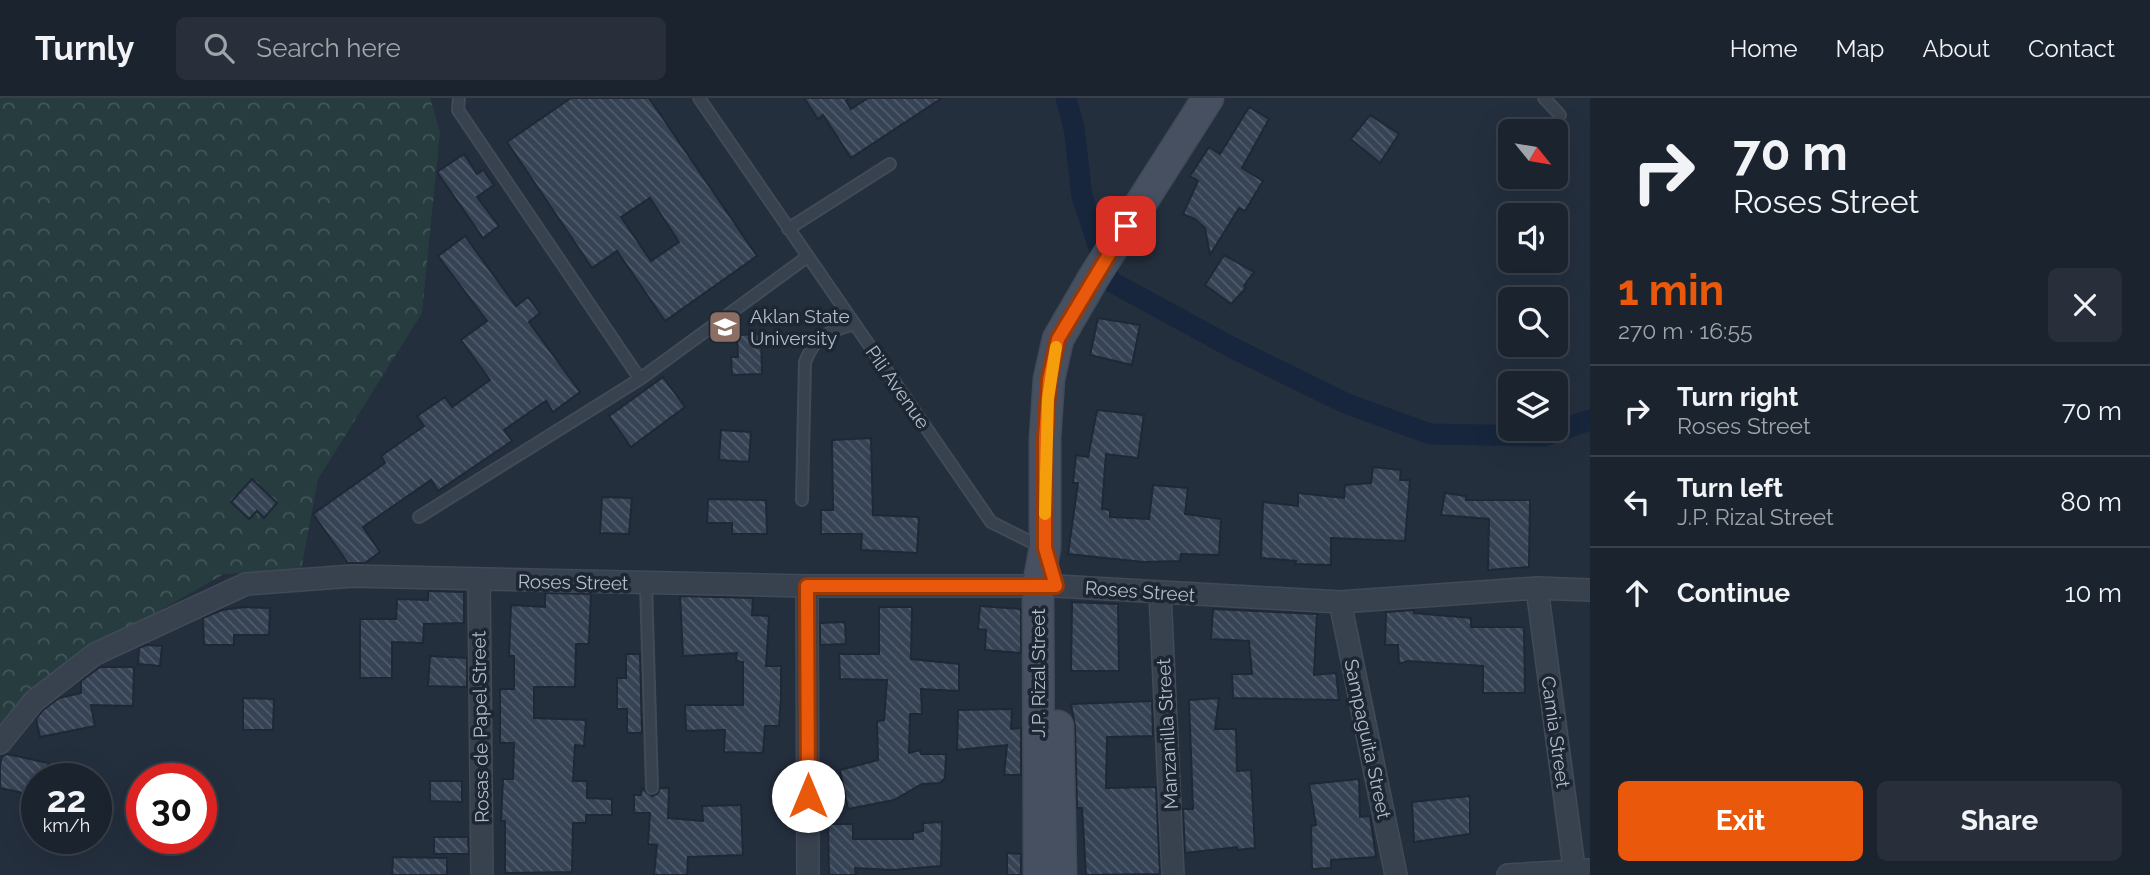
<!DOCTYPE html>
<meta charset="utf-8">
<style>
:root{--surface:#1b232e;--page:#282f3a;--text:#f1f3f6;--muted:#a0a4aa;--line:#39404a;--accent:#ea580c}
body{margin:0;font-family:Raleway,sans-serif;background:var(--page);color:var(--text);height:100vh;display:flex;flex-direction:column;font-size:26px;white-space:nowrap}
*{box-sizing:border-box;margin:0}
p{font-size:23px;color:var(--muted)}
.icon{flex:none;width:38px;height:38px;fill:none;stroke:currentColor;stroke-width:2;stroke-linecap:round;stroke-linejoin:round}
.map{position:relative;flex:1;overflow:hidden}
.details{display:flex;flex-direction:column;background:var(--surface);width:560px}
.details>*{flex:none}
.guide{background:#1b232e;color:var(--text);overflow:hidden}
.needle{width:46px;rotate:120deg}
.controls{position:absolute;left:1498px;top:21px;display:grid;gap:14px}
.controls a{display:grid;place-items:center;width:70px;height:70px;border-radius:10px;background:var(--surface);box-shadow:0 7px 28px #0002,0 0 0 2px var(--line);font-size:35px}
.speed{position:absolute;left:21px;top:665px;display:flex;gap:14px;font-size:35px;font-weight:700;text-align:center}
.speed>*{display:grid;place-content:center;width:91px;height:91px;border-radius:50%;background:var(--surface);box-shadow:0 7px 28px #0002,0 0 0 2px var(--line);line-height:1}
.speed small{font-size:18px;font-weight:400}
.speed .limit{border:10px solid #d22;background:#fff;color:#111}
.pin{position:absolute;display:grid;place-items:center;width:60px;height:60px;color:#fff;margin:-30px;border-radius:14px;box-shadow:0 4px 10px #0006}
.me{position:absolute;width:77px;margin:-38px;rotate:0deg;stroke-linejoin:round;filter:drop-shadow(0 0 5px #0008)}
.turn{display:flex;align-items:center;gap:24px;height:147px;padding:0 28px;font-size:32px}
.turn .icon{width:91px;height:91px;stroke-width:2.5}
.turn b{display:block;font-size:49px;line-height:60px}
.round{display:grid;place-items:center;flex:none;width:74px;height:74px;border-radius:10px;background:var(--page)}
.summary{display:flex;align-items:center;justify-content:space-between;height:119px;padding:0 28px}
h1{font-size:42px;font-weight:700;line-height:52px;color:var(--accent)}
.cta{display:flex;gap:14px;margin-top:auto;padding:14px 28px}
.cta a{flex:1;height:80px;border-radius:10px;background:var(--accent);color:#fff;font-size:28px;font-weight:700;line-height:80px;text-align:center}
.cta a+a{background:var(--page);color:var(--text)}
ul{padding:0;list-style:none}
li{display:flex;align-items:center;gap:21px;height:91px;padding:0 28px;border-top:2px solid var(--line)}
li div{flex:1}
li b{display:block;font-size:26px}
li em{font-style:normal}
header{display:flex;align-items:center;gap:42px;box-sizing:border-box;height:98px;padding:0 35px;background:var(--surface);border-bottom:2px solid var(--line)}
header strong{font-size:33px}
nav{display:flex;gap:38px;margin-inline-start:auto;font-size:24px}
.search{width:490px;height:63px;background:var(--page);display:flex;align-items:center;gap:18px;box-sizing:border-box;padding:0 24px;border-radius:10px;color:var(--muted);font-size:26px}
main{display:flex;flex:1;min-height:0}
.map>svg:first-child{display:block}
</style>
<header>
<strong>Turnly</strong>
<div class="search"><svg class="icon" aria-label="search" viewBox="0 0 24 24"><circle cx="10" cy="10" r="6"/><path d="M15 15l6 6"/></svg>Search here</div>
<nav><a>Home</a><a>Map</a><a>About</a><a>Contact</a></nav>
</header>
<main>
<div class="map">
<svg width="1590" height="777" viewBox="0 0 1590 777">
<defs>
<pattern id="forest-crowns" width="20" height="18" patternUnits="userSpaceOnUse" patternTransform="scale(1.75)"><rect width="20" height="18" fill="#263c3f"/><path d="M2 6a3 3 0 1 1 6 0M12 15a3 3 0 1 1 6 0" fill="none" stroke="#435659"/></pattern>
<pattern id="building-back-hatch" width="6" height="6" patternUnits="userSpaceOnUse" patternTransform="scale(1.75)"><rect width="6" height="6" fill="#364354"/><path d="M-1 5l2 2M0 0l6 6M5-1l2 2" fill="none" stroke="#515c6b"/></pattern>
</defs>
<rect width="100%" height="100%" fill="#242f3e"/>
<!-- forest -->
<path fill="url(#forest-crowns)" d="M0 0H430L440 34 422 215 318 381 301 472 224 476 106 543 0 625Z"/>
<g fill="none" stroke-linecap="round" stroke-linejoin="round">
<!-- canal -->
<path stroke="#17263c" stroke-width="21" d="M1066 0 1074 30 1082 98 1110 183 1233 250 1345 305 1430 336 1544 338 1590 322"/>
</g>
<!-- building -->
<path fill="url(#building-back-hatch)" stroke="#1f2835" stroke-width="2" fill-rule="evenodd" d="M571 0H649L757 158 665 223 617 153 592 170 507 44ZM650 100 679 144 651 163 621 119Z
M804 0H849L846 3 851 11 868 0H942L851 60 823 17 818 21Z
M1249 9 1269 21 1242 70 1263 83 1245 113 1239 110 1210 157 1205 130 1195 121 1183 116 1198 83 1190 78 1209 49 1220 56Z
M1370 17 1399 36 1380 65 1351 41Z
M464 56 477 76 483 72 494 87 477 99 499 128 483 140 437 74Z
M465 138 516 208 528 199 540 215 529 224 580 294 553 314 546 303 504 332 512 343 438 393 431 382 363 429 380 454 365 465H348L313 416 385 365 381 358 424 328 417 318 445 299 452 309 490 282 461 242 487 223 438 158Z
M1224 157 1254 174 1244 188 1246 190 1231 206 1205 187Z
M1098 220 1140 227 1132 267 1090 257Z
M761 236 762 276 732 277 731 259H738L737 237Z
M663 279 685 309 631 349 609 318Z
M1097 312 1144 317 1138 360 1106 356 1102 411 1110 412V419L1149 421 1153 387 1188 390 1185 416 1221 421 1219 457 1181 456 1180 463 1143 464 1068 456 1078 385H1073L1076 357 1088 359Z
M721 332 751 334 749 364 719 362Z
M871 340 873 417 919 419 917 455 861 452 862 436H821V412H833L832 342Z
M1373 369 1401 372 1400 382H1410L1405 443 1331 440V467L1295 466 1296 463 1261 460 1263 404 1298 408V395L1344 400 1345 387 1371 385Z
M252 381 277 405 264 420 257 413 249 421 231 404Z
M1445 395 1466 398V402H1530L1529 469 1488 472 1489 421 1441 417Z
M602 399 632 400 629 436 600 435Z
M708 401 766 402 767 436H732V425H707Z
M428 493 464 494V525L424 526 423 545 392 544V580H360V521H396L397 501 428 502Z
M545 495 591 496 589 544 588 546H576L575 589H534V620L586 622 584 648 575 647 573 683H587V700L612 701V717H586V725H573L572 774 505 775V723H501L503 681H513L514 645H500V591H514V558H509L511 507 545 509Z
M680 498 753 500 752 517 769 518 766 568H781V600L779 628H765L763 655 724 654 725 632 686 633 685 607H743V564L736 563 737 555 683 558Z
M1072 504 1118 506 1119 573H1071Z
M980 508 1021 511V555L985 552 986 532 978 531Z
M244 509 270 510 269 537H234V547H204L203 520 222 512Z
M879 509H912L911 561 959 566V593L921 591 922 616H910L909 655 920 652 921 656H946L945 680 940 685 922 686 894 702 848 711 840 672 878 662 877 623 884 622 887 582 840 581 839 556H879Z
M1213 511 1317 516 1314 577 1336 575 1339 602 1233 600 1232 576H1252L1249 543 1211 541Z
M1414 512V515L1471 520V529H1524L1525 595H1483V568L1408 563 1399 566 1398 547H1385L1386 514Z
M845 524 846 546 820 547V525Z
M146 547 162 548 160 568 138 566 139 550Z
M626 556H640L642 635H627V611H617V580H626Z
M430 558 467 560V589L428 588Z
M100 569H134L133 608 91 607 95 628 40 639 36 621 43 612 59 600 81 595V583Z
M243 600 274 601 273 632H243Z
M1219 600 1215 631H1236L1237 673 1251 672 1255 750 1238 752 1237 749 1185 755 1183 711H1193L1189 602Z
M1152 603 1153 638 1107 639 1106 690 1156 689 1160 776 1086 777 1082 710H1077L1075 628 1071 606Z
M1012 611 1011 631 1021 630V677H1004L1007 647 957 652 958 612Z
M7 656 48 665 45 681H37V698L0 690V667L2 658Z
M1359 681 1360 719 1370 718 1376 759 1331 762V770L1312 771 1311 728 1316 727 1309 686Z
M430 683H462V704L430 703Z
M642 690 652 698 657 696 660 690H669L668 720 703 723 702 708 741 707 743 757 688 759 687 777H654L657 747 648 746 650 715H634V697H641Z
M1470 698V736L1414 744 1412 704Z
M942 724 941 768 893 772 855 770 856 777H829L828 726H853V741H913V735L923 733V725Z
M434 739H468L469 756H434Z
M1007 755 1021 756V777H1007Z
M393 759 447 760V777H392Z"/>
<g fill="none" stroke-linecap="round" stroke-linejoin="round">
<defs>
<path id="service" d="M459 0 458 12 640 281
M699 0 991 424 1041 449
M1544 0 1560 17
M788 131 890 66
M802 402 805 264C816 237 827 234 855 226
M419 419 640 281 807 159
M646 486 652 690"/>
<path id="minor" d="M479 482 482 777
M807 488 808 777
M1537 490 1575 777
M1160 495 1173 777
M1340 504 1396 777
M0 645 34 603 95 556 246 486 353 478 807 488H1056L1340 504 1537 490 1590 492
M1508 777 1590 772"/>
<path id="secondary" d="M1058 628 1061 777
M1039 777 1038 488 1045 450V340L1049 281 1058 241 1094 179 1208 0"/>
</defs>
<!-- service casing -->
<use href="#service" stroke="#414a57" stroke-width="14"/>
<!-- minor casing -->
<use href="#minor" stroke="#414a57" stroke-width="24"/>
<!-- secondary casing -->
<use href="#secondary" stroke="#414a57" stroke-width="33"/>
<!-- service -->
<use href="#service" stroke="#38414e" stroke-width="10"/>
<!-- minor -->
<use href="#minor" stroke="#38414e" stroke-width="21"/>
<!-- secondary -->
<use href="#secondary" stroke="#465061" stroke-width="30"/>
</g>
<g fill="none" stroke-linecap="round" stroke-linejoin="round">
<defs>
<path id="route" d="M808 698 807 488H1056L1045 450V340L1049 281 1058 241 1126 128"/>
</defs>
<!-- route casing -->
<use href="#route" stroke="#983908" stroke-width="18"/>
<!-- route -->
<use href="#route" stroke="#ea580c" stroke-width="12"/>
<!-- slow -->
<path stroke="#f59e0b" stroke-width="12" d="M1045 416 1048 301 1056 249"/>
</g>
<!-- icons -->
<defs>
<symbol id="university-square" viewBox="-11 -11 22 22"><rect x="-9" y="-9" width="18" height="18" rx="4" fill="#8d6e63" stroke="#1d2633"/><path d="M0-5L7-2L0 1L-7-2ZM-4 1L0 2.5L4 1V4Q0 6-4 4Z" fill="#fff"/></symbol>
</defs>
<g fill-rule="evenodd">
<use href="#university-square" x="706" y="210" width="38" height="38"/>
</g>
<g text-anchor="middle" dominant-baseline="central" stroke-width="7" stroke-linejoin="round" paint-order="stroke">
<!-- poi labels -->
<g font-size="19" fill="#b4bcc9" stroke="#1d2633" text-anchor="start">
<text x="750" y="218">Aklan State<tspan x="750" dy="22">University</tspan></text>
</g>
<!-- street labels -->
<g font-size="19" fill="#b4bcc9" stroke="#1d2633">
<text transform="translate(898 289) rotate(55)">Pili Avenue</text>
<text transform="translate(573 484) rotate(1)">Roses Street</text>
<text transform="translate(1140 493) rotate(4)">Roses Street</text>
<text transform="translate(1038 575) rotate(-90)">J.P. Rizal Street</text>
<text transform="translate(480 629) rotate(-91)">Rosas de Papel Street</text>
<text transform="translate(1556 634) rotate(82)">Camia Street</text>
<text transform="translate(1167 636) rotate(-93)">Manzanilla Street</text>
<text transform="translate(1368 641) rotate(78)">Sampaguita Street</text>
</g>
</g>
</svg>
<div class="controls">
<a><svg class="needle" viewBox="-14 -14 28 28"><path d="M0-13l5 13h-10z" fill="#e53935"/><path d="M0 13l5-13h-10z" fill="#a0a4aa"/></svg></a>
<a><svg class="icon" aria-label="sound" viewBox="0 0 24 24"><path d="M4 9h4l5-4v14l-5-4H4zM17 9q2 3 0 6"/></svg></a>
<a><svg class="icon" aria-label="search" viewBox="0 0 24 24"><circle cx="10" cy="10" r="6"/><path d="M15 15l6 6"/></svg></a>
<a><svg class="icon" aria-label="layers" viewBox="0 0 24 24"><path d="M12 4l9 5-9 5-9-5zM3 14l9 5 9-5"/></svg></a>
</div>
<div class="speed"><div>22<small>km/h</small></div><div class="limit">30</div></div>
<div class="pin" style="left:1126px;top:128px;background:#d93025"><svg class="icon" aria-label="arrive" viewBox="0 0 24 24"><path d="M6 21V4h12l-3 4 3 4H6"/></svg></div>
<svg class="me" style="left:808px;top:698px" viewBox="-20 -20 40 40"><circle r="19" fill="#fff"/><path d="M0-13L10 11 0 6-10 11z" fill="#ea580c"/></svg>
</div>
<section class="details">
<div class="guide">
<div class="turn"><svg class="icon" aria-label="right" viewBox="0 0 24 24"><path d="M7 20v-9h11M14 6l5 5-5 5"/></svg><div><b>70 m</b>Roses Street</div></div>
</div>
<div class="summary"><div><h1>1 min</h1><p>270 m · 16:55</p></div><a class="round"><svg class="icon" aria-label="close" viewBox="0 0 24 24"><path d="M6 6l12 12M18 6L6 18"/></svg></a></div>
<ul>
<li><svg class="icon" aria-label="right" viewBox="0 0 24 24"><path d="M7 20v-9h11M14 6l5 5-5 5"/></svg><div><b>Turn right</b><p>Roses Street</p></div><em>70 m</em></li>
<li><svg class="icon" aria-label="left" viewBox="0 0 24 24"><path d="M17 20v-9H6M10 6l-5 5 5 5"/></svg><div><b>Turn left</b><p>J.P. Rizal Street</p></div><em>80 m</em></li>
<li><svg class="icon" aria-label="ahead" viewBox="0 0 24 24"><path d="M12 20V5M6 11l6-6 6 6"/></svg><div><b>Continue</b></div><em>10 m</em></li>
</ul>
<div class="cta"><a>Exit</a><a>Share</a></div>
</section>
</main>
